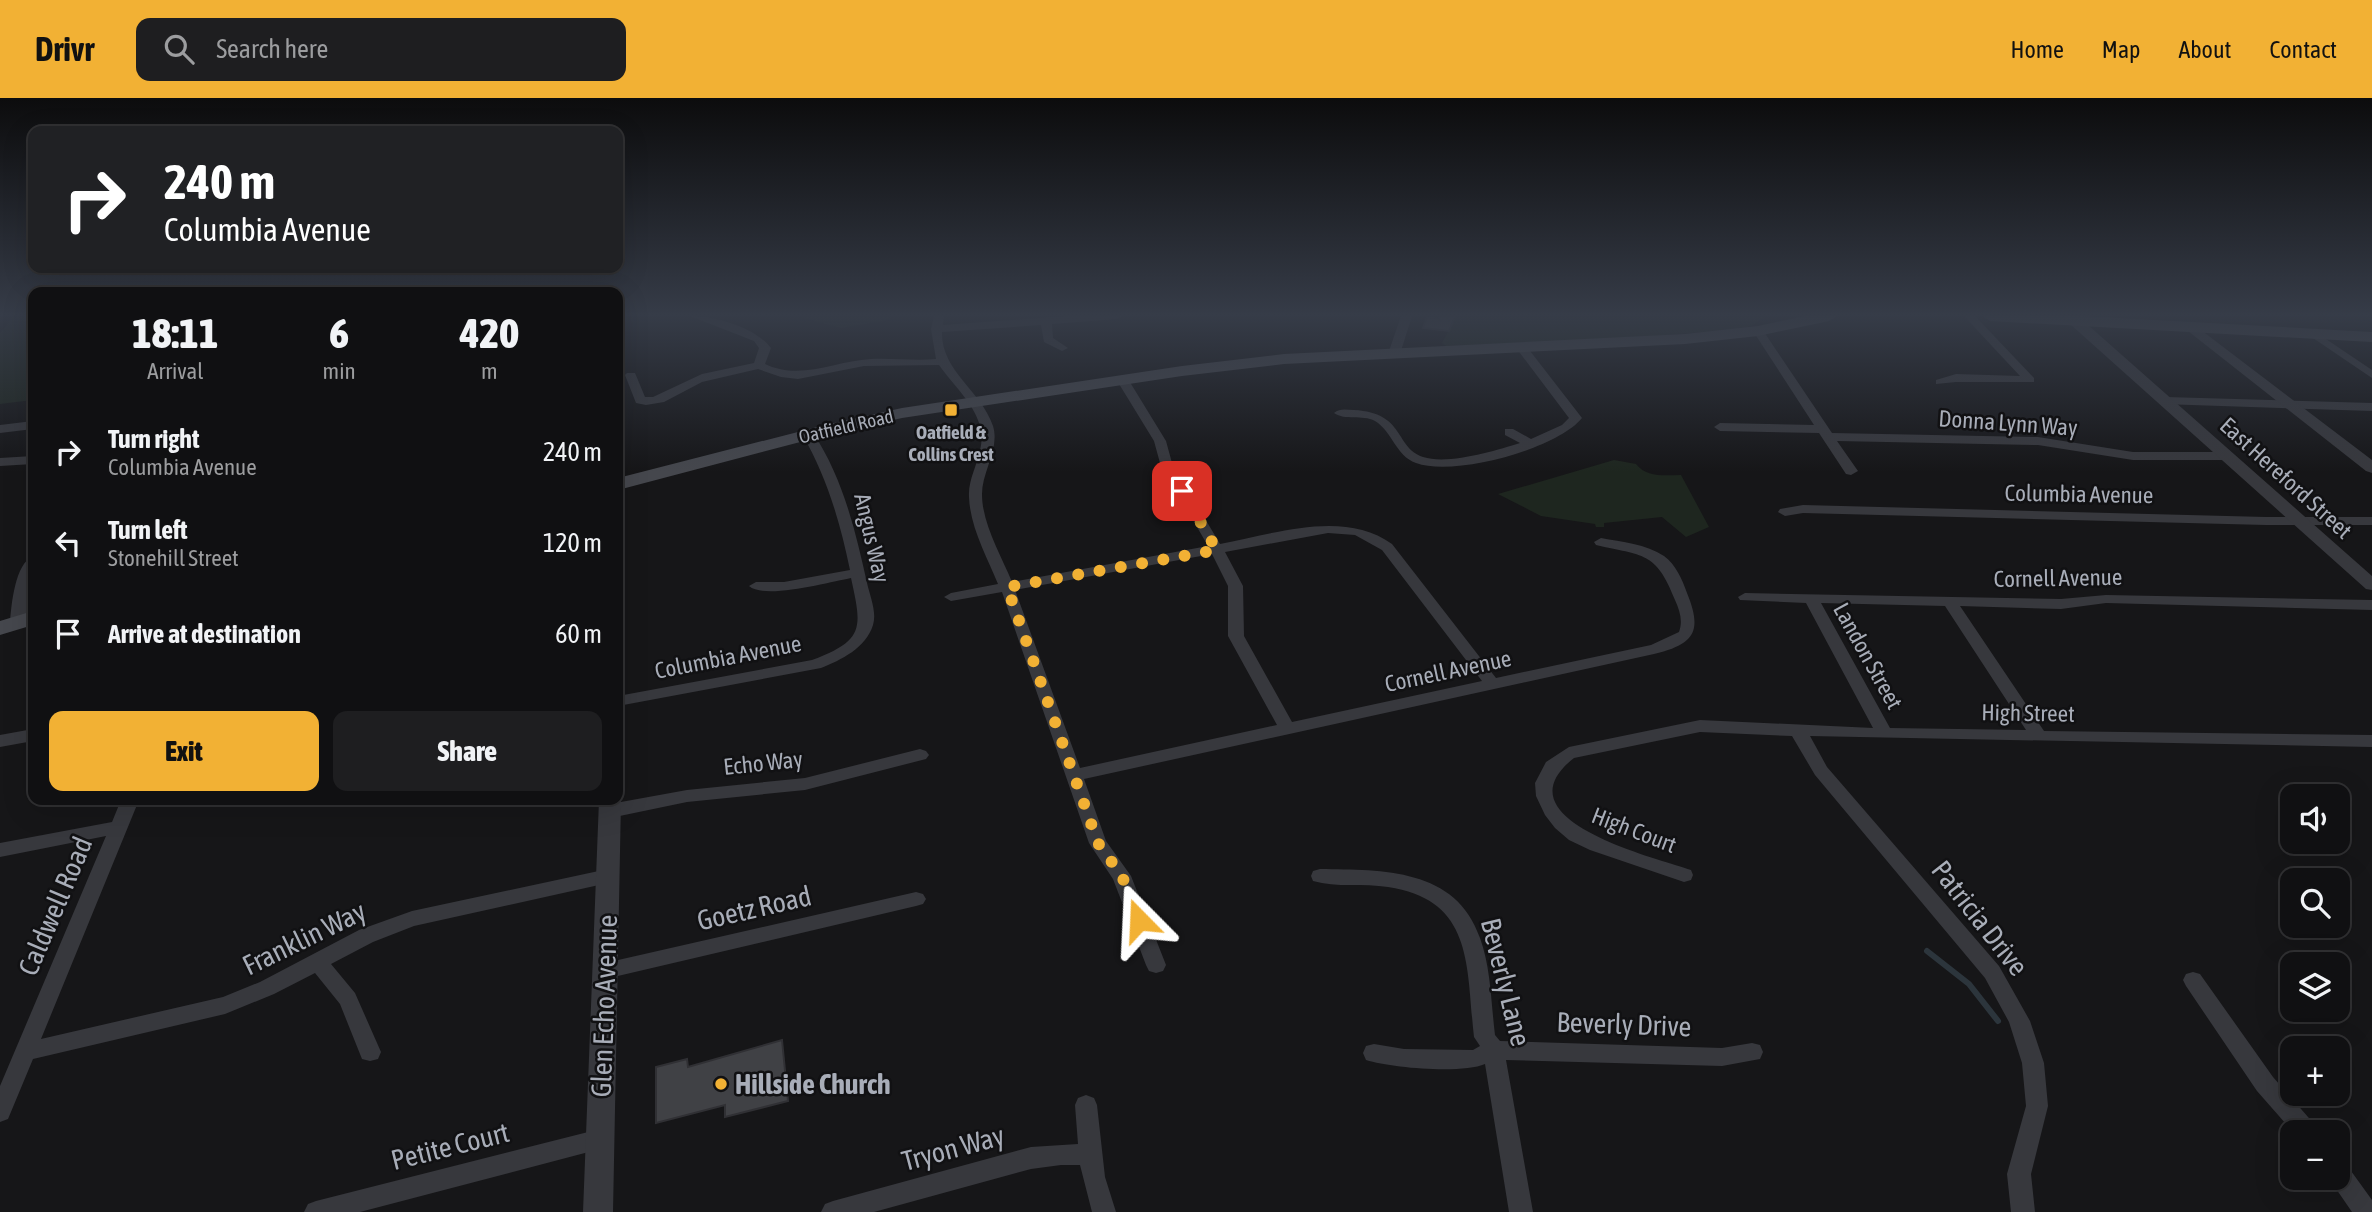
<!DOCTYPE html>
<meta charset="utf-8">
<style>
:root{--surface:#101012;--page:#1e1e20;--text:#f1f3f6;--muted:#9c9d9f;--line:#303032;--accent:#f2b134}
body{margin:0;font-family:"Asap Condensed",sans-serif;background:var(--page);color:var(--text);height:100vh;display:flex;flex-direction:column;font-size:26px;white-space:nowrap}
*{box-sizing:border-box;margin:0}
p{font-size:23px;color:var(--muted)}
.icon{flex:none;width:38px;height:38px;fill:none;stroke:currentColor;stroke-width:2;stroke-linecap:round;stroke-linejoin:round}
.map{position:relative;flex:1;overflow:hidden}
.panel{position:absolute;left:28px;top:189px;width:595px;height:518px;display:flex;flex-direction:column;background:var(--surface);border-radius:14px;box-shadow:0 7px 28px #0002,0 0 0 2px var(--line)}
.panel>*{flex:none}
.top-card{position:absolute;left:28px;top:28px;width:595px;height:147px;border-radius:14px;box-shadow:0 7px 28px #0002,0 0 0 2px var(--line);background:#202124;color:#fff;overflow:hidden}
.tools{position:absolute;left:2280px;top:686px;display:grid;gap:14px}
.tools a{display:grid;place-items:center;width:70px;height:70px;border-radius:14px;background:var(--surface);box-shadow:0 7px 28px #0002,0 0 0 2px var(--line);font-size:35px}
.pin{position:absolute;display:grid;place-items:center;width:60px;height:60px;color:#fff;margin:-30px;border-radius:14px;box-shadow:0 4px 10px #0006}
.me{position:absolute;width:77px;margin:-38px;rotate:339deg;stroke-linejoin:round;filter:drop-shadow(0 0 5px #0008)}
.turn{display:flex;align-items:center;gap:24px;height:147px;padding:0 21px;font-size:32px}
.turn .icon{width:91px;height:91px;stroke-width:2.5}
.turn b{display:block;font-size:49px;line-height:60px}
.eta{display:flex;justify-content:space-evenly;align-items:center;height:119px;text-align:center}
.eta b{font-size:42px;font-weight:800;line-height:49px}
.action{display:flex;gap:14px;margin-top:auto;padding:14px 21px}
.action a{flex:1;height:80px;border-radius:14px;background:var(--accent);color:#111;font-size:28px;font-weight:800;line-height:80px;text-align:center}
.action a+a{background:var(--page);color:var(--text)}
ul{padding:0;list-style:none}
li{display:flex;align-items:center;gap:21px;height:91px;padding:0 21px}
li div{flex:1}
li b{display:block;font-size:26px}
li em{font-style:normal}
header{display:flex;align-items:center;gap:42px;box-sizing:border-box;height:98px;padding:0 35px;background:var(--accent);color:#111}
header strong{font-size:33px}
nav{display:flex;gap:38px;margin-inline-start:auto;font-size:24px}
.search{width:490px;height:63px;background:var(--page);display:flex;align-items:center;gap:18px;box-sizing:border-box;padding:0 24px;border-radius:14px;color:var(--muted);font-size:26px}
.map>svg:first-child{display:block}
</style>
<header>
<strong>Drivr</strong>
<div class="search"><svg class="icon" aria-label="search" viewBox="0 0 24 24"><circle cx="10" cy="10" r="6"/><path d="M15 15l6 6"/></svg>Search here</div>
<nav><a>Home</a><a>Map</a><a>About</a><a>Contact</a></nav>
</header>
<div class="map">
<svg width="2372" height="1114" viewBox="0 0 2372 1114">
<rect width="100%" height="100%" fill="#161618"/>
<!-- green -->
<path fill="#1e261f" d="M14 218H33V302L0 306V235Z
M797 218H889L888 222 841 230Z
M1447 218H1765L1751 228 1740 231 1615 241 1446 248 1442 245 1454 223Z
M1614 362 1636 366C1647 380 1664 377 1681 377L1709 429 1686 439 1662 419 1604 425V429H1596L1595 426 1541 418 1498 396Z"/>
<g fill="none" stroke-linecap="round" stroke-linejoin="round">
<!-- stream -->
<path stroke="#2c353c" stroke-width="6" d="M1927 853 1969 886 1998 923"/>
</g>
<!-- building -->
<path fill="#404145" stroke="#303034" stroke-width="2" d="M1440 218H1455L1449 233 1423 230 1427 219 1439 221Z
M782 942 788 1003 725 1019V1007L656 1025V969L687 961 688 969Z"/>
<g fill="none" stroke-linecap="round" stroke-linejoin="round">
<!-- minor -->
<path fill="#37383d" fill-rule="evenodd" d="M690 218C715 218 755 229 771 250L765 266C801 283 834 263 871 261 893 260 915 263 936 261L931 231 934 218H944L943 227 1067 218H1122L1117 221 1052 226 1053 240 1068 250 1062 253 1044 244 1041 227 942 234C941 273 981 292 993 328 1000 351 982 373 982 396 982 426 1001 457 1012 484L1208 448 1160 365 1154 343 1116 281 1122 277 1128 281 1166 343 1172 365 1220 446C1274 436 1344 411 1392 446L1496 580 1651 547 1679 534C1683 523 1680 513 1675 502 1656 453 1643 458 1596 447L1594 444 1601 440C1622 444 1646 446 1664 458 1676 467 1682 481 1687 495 1703 534 1694 546 1654 556L1084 681 1106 743 1131 778 1166 867 1163 873 1156 875 1149 873 1146 867 1113 781 1089 745 1002 494 951 503 944 499 951 495 998 486C987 459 970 429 969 399 968 382 977 368 980 352 989 317 957 293 939 267L864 268 798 281 781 279 758 271 702 284 664 304 646 307 636 305 625 277 627 275H635L645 299H653L702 276 754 265 759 250 754 243ZM1328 435 1355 437 1382 452 1482 583 1292 624 1244 538 1243 488 1225 454ZM1212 456 1228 488V538L1277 627 1080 670 1015 492Z
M1401 218H1412L1400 256 1394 259 1388 256Z
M1964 218H1975L2034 280V284H1956L1936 286V282L1956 276 2020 278Z
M1758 230 1762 231 1832 335 2038 339 2133 354H2227L2233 358 2227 362H2133L2038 347 1837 343 1858 373 1851 377 1846 376 1819 335 1720 333 1714 329 1720 325 1814 327 1753 233Z
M2314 233 2372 272V280L2310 238 2308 236Z
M1523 248 1527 249 1582 320C1557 351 1454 379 1416 365 1396 358 1392 333 1375 323 1362 316 1345 323 1334 315 1340 310 1346 312 1354 312 1406 315 1394 349 1423 359 1448 367 1495 353 1520 345L1505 337V331H1513L1531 341 1562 327 1569 320 1517 251Z
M2166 299 2372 305V313L2162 306 2160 303Z
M33 323V331L0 335V327Z
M808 332 812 333C843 380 855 431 867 485 870 498 877 514 873 527 866 550 841 562 821 570L618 608V598L812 562C865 542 862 530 851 480 830 484 764 502 749 488L756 484H784L850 472C840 424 827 379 802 336Z
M33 358V366L0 368V360Z
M1803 407 2266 419H2372V427H2266L1803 415 1785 418 1778 414 1780 411Z
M33 459V480L26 497V525L18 530 10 525C11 509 15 464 33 459Z
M1745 495 2061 501 2106 497 2372 502V512L2106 505 2061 511 1960 508 2044 633 2372 637V649L1810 638 1827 669 1999 868 2030 923 2044 965 2048 1008 2031 1076 2035 1114H2011L2007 1076 2026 1008 2022 965 2009 924 1985 880 1815 677 1792 638 1700 634 1574 660C1496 721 1652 759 1691 772L1693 777 1691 782 1684 784 1590 752 1569 742 1555 730 1545 717 1536 698 1535 685 1546 664 1569 649 1700 622 1873 630 1806 505 1740 502 1738 499ZM1821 505 1945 508 2026 632 1890 630Z
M33 631V643L0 649V637Z
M920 651 926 653 929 657 926 661 805 692 687 704 610 720 604 718 601 713 604 708 610 706 687 692 805 680Z
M121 702H139L41 941 223 899 260 884 359 832 412 813 608 771 615 773 617 778 615 783 608 785 414 828 373 844 331 866 355 895 381 954 378 961 370 963 362 961 340 906 315 875 274 896 225 916 33 961 8 1021 0 1024V988L106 738 0 759V745L112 724Z
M1320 771C1383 772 1456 770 1480 840 1491 870 1491 905 1495 937L1500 943 1722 950 1752 945 1760 947 1763 954 1760 961 1722 968 1506 962 1533 1114H1509L1485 966C1462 976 1391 970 1366 962L1363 955 1366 948 1374 946 1404 951 1473 952 1480 948 1474 939C1466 870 1475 802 1388 789 1364 785 1336 790 1313 783L1311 778 1313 773Z
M916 794 923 796 926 801 923 806 916 808 605 881 598 879 595 873 598 867 605 865Z
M2193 874 2200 876 2273 979 2315 1027 2318 1034H2293L2257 993 2186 888 2183 882 2186 876Z
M1086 997 1094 1000 1097 1007 1105 1079 1116 1114H1092L1080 1067H1061L1031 1071 874 1114H821L825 1106 833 1103 1031 1049 1078 1046 1075 1007 1078 1000Z
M600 1031 608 1034 611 1041 608 1048 600 1051 360 1114H304L308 1106 316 1103Z
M2338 1063 2346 1066 2372 1102V1114H2352L2330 1082 2329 1080H2338Z"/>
<!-- tertiary -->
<path fill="#37383d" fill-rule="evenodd" d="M2075 219 2080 220 2372 478V492L2366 491 2070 226V220Z
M2193 226 2372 362V375L2366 373 2188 233V227Z
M618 697 621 702 613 1114H583L599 702H618Z"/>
<!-- secondary -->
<path fill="#45474d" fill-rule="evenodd" d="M1805 218H1837L1829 223 1758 238 1685 246 1284 266 1182 278 902 320 827 337 618 392V380L825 327 902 310 1182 268 1284 256 1685 236 1758 228Z
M1982 218H2082L2372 234V244L1990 223Z
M33 513V527L0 537V523Z"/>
</g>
<!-- sky -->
<linearGradient id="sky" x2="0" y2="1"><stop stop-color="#0c0c0d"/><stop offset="0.58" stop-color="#363c48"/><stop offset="1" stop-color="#363c48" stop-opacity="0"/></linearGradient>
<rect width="2372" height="374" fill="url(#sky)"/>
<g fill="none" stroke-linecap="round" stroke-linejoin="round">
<!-- route -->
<path stroke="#f2b134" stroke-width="12" stroke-dasharray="0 21.6" d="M1139 822 1122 778 1098 745 1007 489 1217 452 1182 393"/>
</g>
<!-- markers -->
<g fill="#f2b134" stroke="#111113" stroke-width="2.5">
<rect x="944" y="305" width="14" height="14" rx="3.5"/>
<circle cx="721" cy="986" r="7"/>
</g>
<g text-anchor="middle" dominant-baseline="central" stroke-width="5" stroke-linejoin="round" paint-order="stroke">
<!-- far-street labels -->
<g font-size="19" fill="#a8adb8" stroke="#111113">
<text transform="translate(846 328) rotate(-13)">Oatfield Road</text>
</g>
<!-- far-poi labels -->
<g font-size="19" font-weight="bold" fill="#a8adb8" stroke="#111113">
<text x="951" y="334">Oatfield &amp;<tspan x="951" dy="22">Collins Crest</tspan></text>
</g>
<!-- street labels -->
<g font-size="23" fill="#a8adb8" stroke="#111113">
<text transform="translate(2008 325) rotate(4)">Donna Lynn Way</text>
<text transform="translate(2286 380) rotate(42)">East Hereford Street</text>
<text transform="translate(2079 396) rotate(1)">Columbia Avenue</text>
<text transform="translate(872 440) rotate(77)">Angus Way</text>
<text transform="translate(2058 480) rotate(-1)">Cornell Avenue</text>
<text transform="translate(1868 558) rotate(61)">Landon Street</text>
<text transform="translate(728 559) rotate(-11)">Columbia Avenue</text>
<text transform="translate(1448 573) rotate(-12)">Cornell Avenue</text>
<text transform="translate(2028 615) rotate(1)">High Street</text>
<text transform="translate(763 665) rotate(-6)">Echo Way</text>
<text transform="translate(1634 732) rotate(21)">High Court</text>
</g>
<!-- near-street labels -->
<g font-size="28" fill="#a8adb8" stroke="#111113">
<text transform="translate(55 808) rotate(-67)">Caldwell Road</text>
<text transform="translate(754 810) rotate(-13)">Goetz Road</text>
<text transform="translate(1980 820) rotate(52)">Patricia Drive</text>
<text transform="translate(304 840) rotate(-26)">Franklin Way</text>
<text transform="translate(1506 884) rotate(76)">Beverly Lane</text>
<text transform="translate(604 908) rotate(-88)">Glen Echo Avenue</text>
<text transform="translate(1624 926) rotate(2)">Beverly Drive</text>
<text transform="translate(450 1048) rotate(-14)">Petite Court</text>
<text transform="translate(953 1050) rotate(-15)">Tryon Way</text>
</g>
<!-- near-poi labels -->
<g font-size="28" font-weight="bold" fill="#a8adb8" stroke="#111113" text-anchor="start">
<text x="735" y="986">Hillside Church</text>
</g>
</g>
</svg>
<div class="tools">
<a><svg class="icon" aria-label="sound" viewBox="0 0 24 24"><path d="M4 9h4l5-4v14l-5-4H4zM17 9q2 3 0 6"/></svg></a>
<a><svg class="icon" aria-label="search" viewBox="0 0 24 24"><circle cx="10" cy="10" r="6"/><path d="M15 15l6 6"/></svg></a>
<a><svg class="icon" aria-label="layers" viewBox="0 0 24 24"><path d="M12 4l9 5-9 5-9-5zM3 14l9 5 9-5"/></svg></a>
<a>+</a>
<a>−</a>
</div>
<div class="pin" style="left:1182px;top:393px;background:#d93025"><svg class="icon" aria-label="arrive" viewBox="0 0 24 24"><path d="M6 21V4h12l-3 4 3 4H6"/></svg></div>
<svg class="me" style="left:1139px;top:822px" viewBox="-20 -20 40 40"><path d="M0-17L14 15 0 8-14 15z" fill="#f2b134" stroke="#fff" stroke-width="4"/></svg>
<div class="top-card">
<div class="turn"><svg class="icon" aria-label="right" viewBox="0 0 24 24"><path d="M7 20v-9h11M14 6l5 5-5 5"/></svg><div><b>240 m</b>Columbia Avenue</div></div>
</div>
<section class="panel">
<div class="eta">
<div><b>18:11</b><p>Arrival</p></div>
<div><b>6</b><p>min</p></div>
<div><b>420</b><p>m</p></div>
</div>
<ul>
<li><svg class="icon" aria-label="right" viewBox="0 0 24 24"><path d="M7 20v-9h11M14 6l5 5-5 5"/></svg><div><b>Turn right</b><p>Columbia Avenue</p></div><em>240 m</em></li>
<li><svg class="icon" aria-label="left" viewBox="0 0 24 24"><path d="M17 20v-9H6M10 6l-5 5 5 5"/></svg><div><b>Turn left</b><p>Stonehill Street</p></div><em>120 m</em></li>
<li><svg class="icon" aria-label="arrive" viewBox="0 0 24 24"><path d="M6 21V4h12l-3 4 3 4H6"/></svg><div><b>Arrive at destination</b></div><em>60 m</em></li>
</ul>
<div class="action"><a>Exit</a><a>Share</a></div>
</section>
</div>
